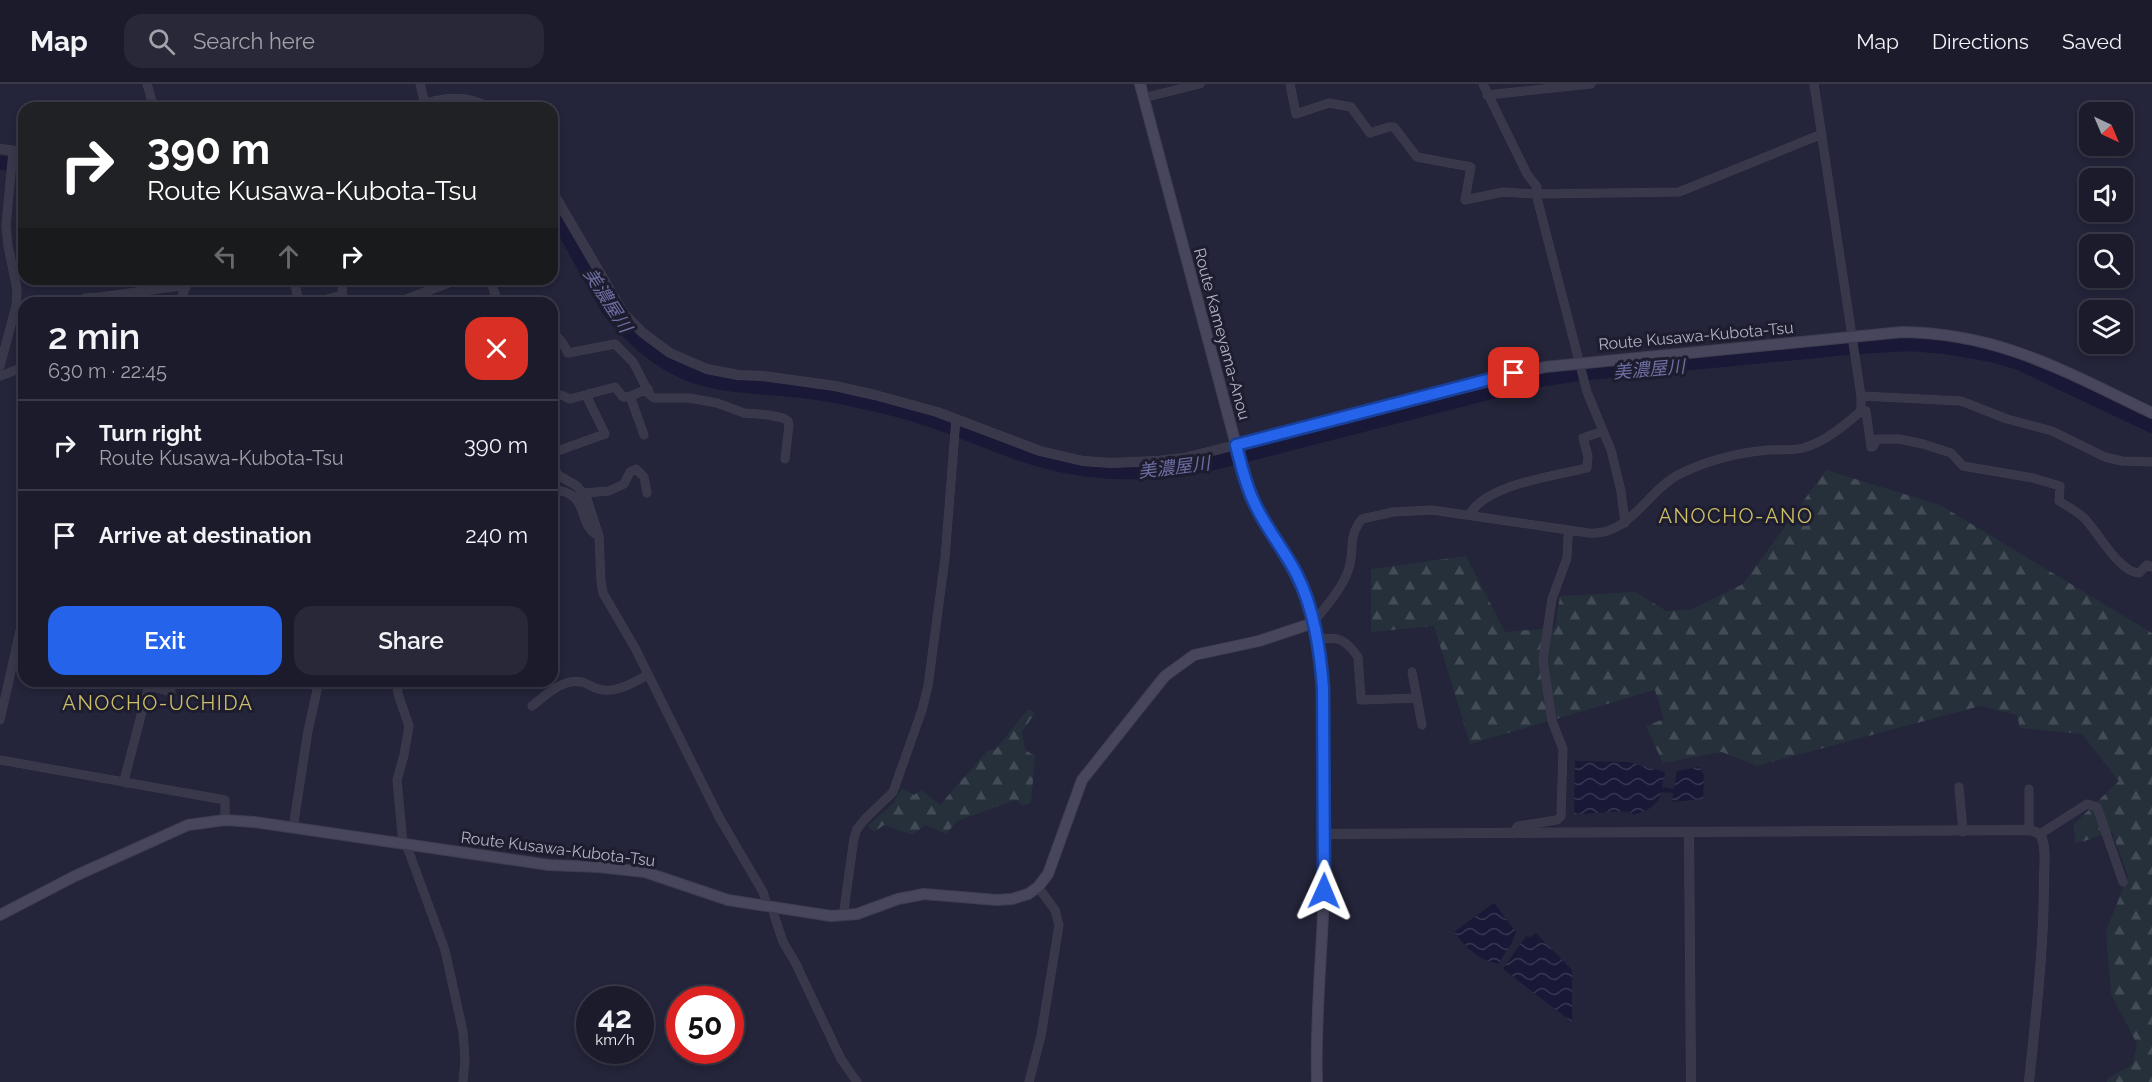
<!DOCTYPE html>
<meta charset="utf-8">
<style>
:root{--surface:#1b1b2c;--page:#282838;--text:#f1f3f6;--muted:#a0a1a9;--line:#393948;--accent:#2563eb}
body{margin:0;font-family:Raleway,"Noto Sans JP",sans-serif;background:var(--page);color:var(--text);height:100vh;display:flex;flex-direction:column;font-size:22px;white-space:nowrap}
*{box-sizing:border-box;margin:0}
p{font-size:20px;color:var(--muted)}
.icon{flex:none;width:33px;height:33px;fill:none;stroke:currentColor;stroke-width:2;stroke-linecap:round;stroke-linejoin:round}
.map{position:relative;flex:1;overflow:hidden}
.sheet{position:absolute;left:18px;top:213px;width:540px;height:390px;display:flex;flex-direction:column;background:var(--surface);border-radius:18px;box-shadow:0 3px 9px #0003,0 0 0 2px var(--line)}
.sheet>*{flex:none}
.hud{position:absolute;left:18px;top:18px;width:540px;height:183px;border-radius:18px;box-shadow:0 3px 9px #0003,0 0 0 2px var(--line);background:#202124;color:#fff;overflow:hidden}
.needle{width:39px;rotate:136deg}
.fabs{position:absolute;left:2079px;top:18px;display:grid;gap:12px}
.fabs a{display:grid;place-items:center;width:54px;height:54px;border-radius:12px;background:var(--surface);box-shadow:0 3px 9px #0003,0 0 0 2px var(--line);font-size:30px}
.speed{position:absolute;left:576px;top:902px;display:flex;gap:12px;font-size:30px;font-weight:700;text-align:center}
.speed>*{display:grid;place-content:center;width:78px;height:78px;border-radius:50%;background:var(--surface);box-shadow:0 3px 9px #0003,0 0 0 2px var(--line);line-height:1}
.speed small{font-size:15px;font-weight:400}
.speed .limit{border:9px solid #d22;background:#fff;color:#111}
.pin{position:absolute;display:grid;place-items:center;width:51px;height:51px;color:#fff;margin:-26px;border-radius:12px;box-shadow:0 3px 9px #0006}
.me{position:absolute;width:66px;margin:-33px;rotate:1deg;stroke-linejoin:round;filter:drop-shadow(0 0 4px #0008)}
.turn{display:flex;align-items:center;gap:21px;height:126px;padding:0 30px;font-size:27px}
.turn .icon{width:78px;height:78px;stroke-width:2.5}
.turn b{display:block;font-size:42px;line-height:51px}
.lanes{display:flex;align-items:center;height:57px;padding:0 30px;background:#0003;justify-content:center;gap:30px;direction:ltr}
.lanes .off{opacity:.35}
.round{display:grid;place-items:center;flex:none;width:63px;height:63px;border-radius:18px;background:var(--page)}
.overview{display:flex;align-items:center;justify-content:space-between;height:102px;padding:0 30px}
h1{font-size:36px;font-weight:600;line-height:45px}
.action{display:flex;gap:12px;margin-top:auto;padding:12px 30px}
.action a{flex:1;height:69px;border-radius:18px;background:var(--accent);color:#fff;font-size:24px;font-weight:600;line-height:69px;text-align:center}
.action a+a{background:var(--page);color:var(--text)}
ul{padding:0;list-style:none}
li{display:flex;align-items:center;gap:18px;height:90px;padding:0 30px;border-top:2px solid var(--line)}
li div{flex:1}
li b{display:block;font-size:22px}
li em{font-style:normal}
header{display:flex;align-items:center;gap:36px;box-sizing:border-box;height:84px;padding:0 30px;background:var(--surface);border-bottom:2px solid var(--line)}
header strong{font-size:28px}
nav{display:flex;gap:33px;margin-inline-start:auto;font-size:21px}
.search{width:420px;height:54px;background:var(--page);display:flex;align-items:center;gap:15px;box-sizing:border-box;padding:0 21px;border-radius:18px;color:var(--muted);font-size:22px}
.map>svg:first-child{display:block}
</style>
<header>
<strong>Map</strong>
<div class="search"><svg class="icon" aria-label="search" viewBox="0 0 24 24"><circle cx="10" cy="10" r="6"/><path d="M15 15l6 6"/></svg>Search here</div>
<nav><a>Map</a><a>Directions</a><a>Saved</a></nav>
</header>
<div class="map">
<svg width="2152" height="998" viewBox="0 0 2152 998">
<defs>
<pattern id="forest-firs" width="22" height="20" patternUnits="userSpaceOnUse" patternTransform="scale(1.5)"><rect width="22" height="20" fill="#26303b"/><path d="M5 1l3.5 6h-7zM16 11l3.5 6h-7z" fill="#434c56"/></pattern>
<pattern id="water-waves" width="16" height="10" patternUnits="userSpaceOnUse" patternTransform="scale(1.5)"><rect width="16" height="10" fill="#191837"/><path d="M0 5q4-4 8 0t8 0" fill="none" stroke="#383752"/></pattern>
</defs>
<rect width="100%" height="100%" fill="#24243a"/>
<!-- forest -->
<path fill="url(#forest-firs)" d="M1826 386 1940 421 2152 549V998H2107L2108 994 2132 981 2137 960 2111 910 2106 847 2128 792 2112 748 2075 760 2074 740 2119 697 2082 650 2020 644 2017 631 1980 622 1757 682 1722 668 1663 679 1646 642 1664 635 1655 606 1470 660 1434 542 1371 548V485L1466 472 1505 548 1555 544 1560 512 1636 508 1666 527 1692 525 1743 500Z
M1028 625 1035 629 1022 648 1025 666 1035 672 1031 719 1023 722 1016 716 957 737 946 750 925 741 913 751 884 741 874 748 868 742 893 719 902 704 914 711 921 706 940 721 988 666H995Z"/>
<!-- water -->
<path fill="url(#water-waves)" d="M1575 677 1628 678 1665 688 1662 703 1674 705 1677 687 1699 683 1704 691 1703 715 1672 718 1673 709 1661 708C1658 723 1646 727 1633 731L1631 728C1612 726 1593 730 1574 730Z
M1494 819 1516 848 1511 860 1498 880C1479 876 1465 863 1454 848Z
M1536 849 1572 886V938L1503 885 1526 852 1530 853Z"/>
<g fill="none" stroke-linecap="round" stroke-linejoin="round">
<!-- river -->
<path stroke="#191837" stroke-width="14" d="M0 79 24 81
M552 125 608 225C630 253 655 276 688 290 719 302 750 302 782 305 811 307 839 312 867 319 886 323 906 328 924 334 963 346 1000 365 1040 376 1094 392 1151 391 1206 381L1539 296 1578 290 1857 263 1911 260 1945 263 1992 271 2019 279 2152 342"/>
<defs>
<path id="minor" d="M147 0 154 24
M420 0 426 24
M1290 0 1296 30 1329 19 1351 23 1370 49 1389 43H1394L1417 73 1471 83 1465 116 1503 108 1536 110 1679 108 1822 50
M1483 0 1527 90 1537 103 1536 110 1587 308 1611 366 1621 407 1625 439
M1487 11 1591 0
M1143 14 1200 0
M294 195 299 219
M343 195 342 211 347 219
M490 195 498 219
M85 219V214L101 213
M102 219 101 213 186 201
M182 219 183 209 190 195
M313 219 342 211
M396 219 459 195
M552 247 562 258 568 269 615 260 633 278 650 311 654 314H689L717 319 744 329 769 331 783 334 788 337 789 341 785 375
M0 282 16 222 17 205 8 162 6 142 13 67
M0 292 24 283
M552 312 561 311 570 315 615 303 623 313H628L648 305
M630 312 644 351
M1861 312 1961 317 2007 335 2052 347 2105 373 2122 377 2152 378
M1861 327H1866L1871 363H1873L1877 355H1899L1923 360 1951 369 1963 382 2033 394 2060 402 2059 417C2067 422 2076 427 2083 433 2098 447 2118 488 2139 489L2147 481 2152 483
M552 369 605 350 588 315 590 309
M552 377 558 391 577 402 587 415 599 452 601 498 603 509 635 564 719 733 763 808 767 821
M552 406C592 407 575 441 599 452
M584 409 609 407 624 400 630 388 636 385 644 393 647 409
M1470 430C1487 400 1555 392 1587 384L1588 372 1583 354 1603 347
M1313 539C1326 522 1343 504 1349 484 1355 464 1347 454 1362 435L1393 428 1432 426 1589 449C1630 452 1646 408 1678 391 1705 377 1737 369 1767 366 1779 365 1792 367 1803 364 1825 358 1845 341 1861 327V312L1814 0
M1317 556C1338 551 1346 556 1358 573L1361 616 1417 614
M1412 588 1422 641
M397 597 398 610 409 642 404 671 397 696 403 760
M149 602 171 608
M532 622C546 611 562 594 582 598 589 600 596 606 604 606 619 608 635 597 648 591
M0 636 24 529
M0 676 225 716V736
M126 699 125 693 150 597
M1959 703 1963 748
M293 744 308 647 319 597
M2029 747V705
M1512 750 1518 742 1557 736 1561 732 1563 665 1552 637 1543 576 1552 515 1567 474 1568 453 1570 446
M2040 750 2087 720 2097 723 2123 798
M406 760 445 866 463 948 465 976 463 998
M774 822V831L783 858 795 878 841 975 857 998
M843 833 854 754 857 745 865 735 893 708 922 626 928 602 945 474 956 335
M1029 998 1041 952 1059 841 1055 826 1038 803"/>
<path id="tertiary" d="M408 24C439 16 460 8 490 24
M0 65 24 68
M552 107 624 230 643 249 670 269 707 285 738 291 763 292 835 302 875 311 937 328 1040 367 1083 377 1111 379 1157 377 1184 374 1236 361
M1325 750 2031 746 2040 750C2047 763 2044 781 2044 796 2044 864 2036 930 2029 998
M1689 750 1691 998"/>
<path id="secondary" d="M1140 0 1248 406C1269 454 1301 487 1314 540 1324 583 1323 627 1324 671 1324 717 1326 762 1324 807 1322 871 1315 935 1317 998
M1236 361 1545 283 1902 248C2000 249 2066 288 2152 329
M0 831 75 792 188 741 225 736 254 738 549 781 599 783 645 788 728 816 831 832 857 830 898 815 924 810 997 816 1012 815 1028 810 1038 803 1048 790 1082 696 1165 592 1194 571 1259 557 1313 539"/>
</defs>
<!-- minor casing -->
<use href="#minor" stroke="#3e3e50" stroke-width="9"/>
<!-- tertiary casing -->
<use href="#tertiary" stroke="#3e3e50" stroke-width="10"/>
<!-- secondary casing -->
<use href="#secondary" stroke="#3e3e50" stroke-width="12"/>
<!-- minor -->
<use href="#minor" stroke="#38384a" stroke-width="8"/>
<!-- tertiary -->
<use href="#tertiary" stroke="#38384a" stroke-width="9"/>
<!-- secondary -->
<use href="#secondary" stroke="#47465d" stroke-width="10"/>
</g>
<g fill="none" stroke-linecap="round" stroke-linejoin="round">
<defs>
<path id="route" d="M1324 807 1323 604C1320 565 1314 524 1296 489 1283 464 1265 443 1254 418 1245 400 1241 380 1236 361L1514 289"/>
</defs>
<!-- route casing -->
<use href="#route" stroke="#184099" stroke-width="15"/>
<!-- route -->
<use href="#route" stroke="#2563eb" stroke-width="10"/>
</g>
<g text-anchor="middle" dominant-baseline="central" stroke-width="6" stroke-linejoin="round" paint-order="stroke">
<!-- street labels -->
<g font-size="16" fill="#b4b3c6" stroke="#1d1d2f">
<text transform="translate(1222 250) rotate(75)">Route Kameyama-Anou</text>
<text transform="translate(1696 252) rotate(-5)">Route Kusawa-Kubota-Tsu</text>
<text transform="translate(558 765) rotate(7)">Route Kusawa-Kubota-Tsu</text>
</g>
<!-- water labels -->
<g font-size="18" font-style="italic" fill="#6e6ea3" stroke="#1d1d2f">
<text transform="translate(608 216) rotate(57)">美濃屋川</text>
<text transform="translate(1649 285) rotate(-5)">美濃屋川</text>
<text transform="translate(1174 383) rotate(-7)">美濃屋川</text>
</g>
<!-- quarter labels -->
<g font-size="20" letter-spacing="1.5" fill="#cdbf67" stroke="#1d1d2f">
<text x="1736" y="432">ANOCHO-ANO</text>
<text x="158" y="619">ANOCHO-UCHIDA</text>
</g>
</g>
</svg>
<div class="fabs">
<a><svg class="needle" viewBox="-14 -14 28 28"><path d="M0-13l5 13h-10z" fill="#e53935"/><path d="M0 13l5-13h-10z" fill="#a0a1a9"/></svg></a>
<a><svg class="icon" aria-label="sound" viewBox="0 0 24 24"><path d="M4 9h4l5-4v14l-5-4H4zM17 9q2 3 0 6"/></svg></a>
<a><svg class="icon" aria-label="search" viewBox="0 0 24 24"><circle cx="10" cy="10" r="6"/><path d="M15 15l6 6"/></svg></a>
<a><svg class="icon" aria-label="layers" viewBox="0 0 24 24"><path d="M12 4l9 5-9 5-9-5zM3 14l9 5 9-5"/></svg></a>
</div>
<div class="speed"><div>42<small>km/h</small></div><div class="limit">50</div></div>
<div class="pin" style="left:1514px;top:289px;background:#d93025"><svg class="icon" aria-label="arrive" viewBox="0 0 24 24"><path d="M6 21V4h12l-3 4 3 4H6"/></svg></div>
<svg class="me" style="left:1324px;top:807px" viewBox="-20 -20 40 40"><path d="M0-17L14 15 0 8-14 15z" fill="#2563eb" stroke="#fff" stroke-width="4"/></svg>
<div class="hud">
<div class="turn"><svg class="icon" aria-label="right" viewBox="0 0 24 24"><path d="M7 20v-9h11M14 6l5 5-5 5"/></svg><div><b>390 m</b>Route Kusawa-Kubota-Tsu</div></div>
<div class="lanes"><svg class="icon off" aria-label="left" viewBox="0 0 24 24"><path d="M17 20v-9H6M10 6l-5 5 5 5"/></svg><svg class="icon off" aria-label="ahead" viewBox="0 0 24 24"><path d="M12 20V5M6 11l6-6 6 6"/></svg><svg class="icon" aria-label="right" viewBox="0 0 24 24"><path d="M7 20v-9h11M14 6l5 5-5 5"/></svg></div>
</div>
<section class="sheet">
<div class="overview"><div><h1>2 min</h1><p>630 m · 22:45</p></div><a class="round" style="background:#d93025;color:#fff"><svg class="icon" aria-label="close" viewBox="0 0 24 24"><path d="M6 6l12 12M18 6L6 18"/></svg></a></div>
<ul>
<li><svg class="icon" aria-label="right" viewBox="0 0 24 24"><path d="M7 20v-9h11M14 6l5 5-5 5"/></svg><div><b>Turn right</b><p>Route Kusawa-Kubota-Tsu</p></div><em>390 m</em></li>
<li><svg class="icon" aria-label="arrive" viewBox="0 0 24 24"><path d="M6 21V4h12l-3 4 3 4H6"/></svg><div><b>Arrive at destination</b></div><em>240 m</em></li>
</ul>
<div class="action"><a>Exit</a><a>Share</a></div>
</section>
</div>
